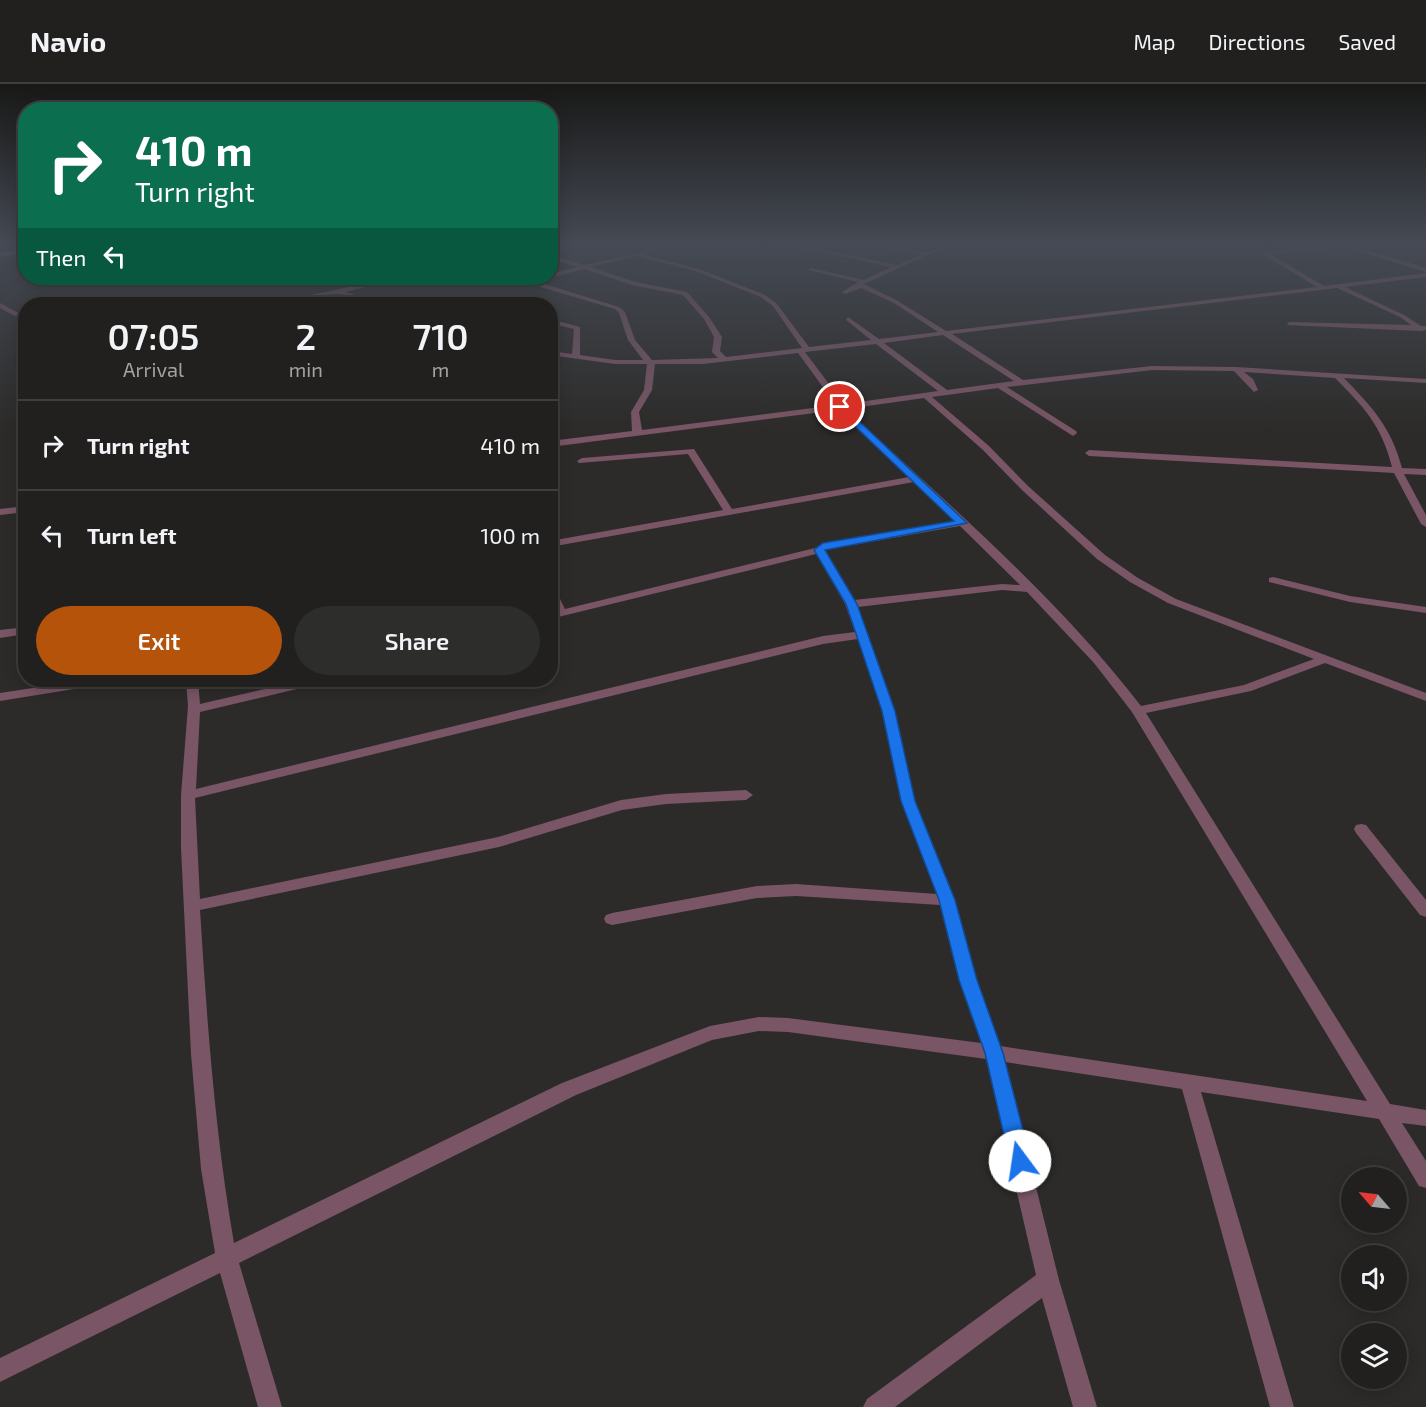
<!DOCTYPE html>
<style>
:root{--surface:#21201f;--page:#2d2d2c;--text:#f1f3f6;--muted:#a2a3a4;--line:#3e3e3d;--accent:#b45309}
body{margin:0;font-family:"Exo 2",sans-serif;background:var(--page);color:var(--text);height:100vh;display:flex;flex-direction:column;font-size:22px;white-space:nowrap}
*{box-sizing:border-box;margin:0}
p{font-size:20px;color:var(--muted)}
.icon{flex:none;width:33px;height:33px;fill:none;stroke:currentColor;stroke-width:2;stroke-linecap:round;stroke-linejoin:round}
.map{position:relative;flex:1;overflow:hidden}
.drawer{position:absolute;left:18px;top:213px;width:540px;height:390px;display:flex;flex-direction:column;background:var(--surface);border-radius:24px;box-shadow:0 3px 15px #0003,0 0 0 2px var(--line)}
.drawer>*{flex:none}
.guide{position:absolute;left:18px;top:18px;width:540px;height:183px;border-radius:24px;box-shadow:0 3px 15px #0003,0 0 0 2px var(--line);background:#0b6e4f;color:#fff;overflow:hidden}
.needle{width:39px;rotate:298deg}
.tools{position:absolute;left:1341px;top:1083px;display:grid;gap:12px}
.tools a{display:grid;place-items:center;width:66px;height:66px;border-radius:50%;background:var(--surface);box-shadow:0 3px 15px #0003,0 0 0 2px var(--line);font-size:30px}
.pin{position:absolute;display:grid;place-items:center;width:51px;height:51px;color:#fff;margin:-26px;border:3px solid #fff;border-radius:50%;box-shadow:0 2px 6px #0007}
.me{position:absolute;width:66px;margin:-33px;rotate:346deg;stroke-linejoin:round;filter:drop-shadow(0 0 4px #0008)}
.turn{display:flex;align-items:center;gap:21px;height:126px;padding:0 18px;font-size:27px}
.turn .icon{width:78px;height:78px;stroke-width:2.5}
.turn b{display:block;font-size:42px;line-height:51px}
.then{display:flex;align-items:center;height:57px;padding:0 18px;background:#0003;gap:12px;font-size:22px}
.eta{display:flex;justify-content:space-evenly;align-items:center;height:102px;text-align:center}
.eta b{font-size:36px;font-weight:600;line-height:42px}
.cta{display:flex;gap:12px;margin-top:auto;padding:12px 18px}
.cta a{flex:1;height:69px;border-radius:36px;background:var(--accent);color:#fff;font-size:24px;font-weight:600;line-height:69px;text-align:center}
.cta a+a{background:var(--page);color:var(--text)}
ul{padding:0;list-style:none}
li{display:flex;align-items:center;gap:18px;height:90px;padding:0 18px;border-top:2px solid var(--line)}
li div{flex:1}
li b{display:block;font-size:22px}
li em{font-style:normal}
header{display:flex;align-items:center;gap:36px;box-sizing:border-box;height:84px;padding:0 30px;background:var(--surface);border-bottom:2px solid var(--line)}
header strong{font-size:28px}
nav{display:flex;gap:33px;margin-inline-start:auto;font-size:21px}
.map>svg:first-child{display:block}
</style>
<header>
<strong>Navio</strong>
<nav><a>Map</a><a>Directions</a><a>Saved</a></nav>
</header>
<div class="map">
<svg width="1426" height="1323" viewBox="0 0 1426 1323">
<rect width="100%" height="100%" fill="#2c2b29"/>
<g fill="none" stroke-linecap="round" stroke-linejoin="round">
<!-- street -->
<path fill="#795565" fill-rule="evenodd" d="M564 161 563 162 550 166V162Z
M653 161H661L645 171 699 185 765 211 777 220 809 263 871 256 846 236 848 233 879 255 938 248 894 219 861 204 845 210 842 208 858 198 808 186 811 184 864 196 891 183 788 161H801L897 181 921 171 878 161C892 161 916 169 927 168 935 167 940 161 950 161L864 200 898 217 946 247 1317 203 1262 170 1264 167 1352 161 1426 184V188L1345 163 1270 170 1324 202 1426 189V193L1345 203 1404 231 1421 242H1426V246L1421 247 1287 241 1289 238 1411 241 1400 233 1337 204 952 250 1023 296 1152 282 1236 283 1426 295V299L1344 294C1373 324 1391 343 1402 384L1426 385V391L1404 390 1426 431V443L1421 440 1394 389 1089 372 1085 369 1089 366 1392 383C1382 342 1364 323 1335 294L1244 288 1253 295 1258 306 1254 308 1234 287 1152 286 1007 303 1076 347 1077 349 1073 352 998 304 932 313 989 362 1028 402 1105 471 1138 494 1176 515 1426 609V617L1325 579 1251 607 1146 629 1390 1020 1426 1026V1042L1402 1039 1426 1077V1104L1419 1102 1379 1035 1201 1008 1294 1323H1270L1182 1005 1005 978 1059 1196 1097 1323H1073L1042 1214 895 1323H863L867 1315 1036 1191 986 975 788 948 759 947 712 956 576 1011 239 1179 282 1323H258L220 1189 0 1298V1274L215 1169 201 1085 191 970 181 764V711L188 622 186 596H198L200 620 304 596H324L322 599 200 628 196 705 823 552 855 548 845 520 816 470 550 535V528L555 527 550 519V504L556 507 565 525 815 464 823 459 954 437 914 398 550 463V457L723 426 688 370 579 379 577 377 582 374 694 365 732 425 909 393 838 326 550 363V357L632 347 631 328 644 306 647 280H615L550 271V267L572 270 574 245 550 239V235L580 243V271L615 276H643L628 256 619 229 615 225 510 194 532 196 547 194 538 198 619 223 625 228 635 256 652 276 718 274 712 268 714 253 704 235 683 211 632 201 584 185 550 194H549H550V190L577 183 550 174V170L584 181 639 169ZM636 172 695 187 761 213 773 222 802 264 726 273 720 267 722 253 709 233 687 208 635 198 591 183ZM943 251 1014 297 947 306 884 259ZM876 260 938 307 844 320 805 268ZM798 269 836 321 642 346 639 328 652 306 655 280H703ZM924 314 983 366 1022 406 1097 475 1130 498 1168 519 1314 575 1244 601 1141 622C1056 512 948 420 846 325ZM960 442 1020 501 1002 500 854 516 824 466ZM1002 506 1027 508 1094 579 1132 628 1367 1017 1000 962 977 896 955 816 915 717 895 627 858 523ZM858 555 883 627 901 717 937 810 796 800 757 802 612 829 606 831 604 835 606 839 612 841 757 814 796 812 940 821 959 896 981 959 788 934 759 933 710 942 562 999 234 1159C215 1049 207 938 200 826L499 763 622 726 666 720 746 716 753 711 746 706 666 710 621 716 498 753 200 815 195 714 823 560Z
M392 194H401L346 208 384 220C368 220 354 211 338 210 315 209 291 223 268 220Z
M0 219 26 233V238L0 224Z
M26 422V428L0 431V425Z
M1273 493 1350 512 1426 523V529L1350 518 1269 498V494Z
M26 543V550L0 554V546Z
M85 596H111L105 600 0 617V609Z
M1361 740 1366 741 1426 816V833L1420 831 1356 749 1354 745 1356 741Z"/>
<!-- secondary -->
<path fill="#a46b86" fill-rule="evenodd" d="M26 164V168L0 173V169Z"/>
</g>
<!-- sky -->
<linearGradient id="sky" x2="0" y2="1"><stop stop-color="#181817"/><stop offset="0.46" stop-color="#454a54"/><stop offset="1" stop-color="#454a54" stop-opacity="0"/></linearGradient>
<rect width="1426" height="347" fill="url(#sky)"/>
<!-- route -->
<path fill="#1a73e8" stroke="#114b97" stroke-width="1.5" d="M837 322H843L967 439 825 466 857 520 895 627 915 717 955 816 977 896 1003 969 1031 1077 1028 1083 1020 1086 1013 1083 1010 1077 985 969 959 896 939 816 901 717 882 627 846 520 814 466 823 459 954 437 837 325Z"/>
</svg>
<div class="tools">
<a><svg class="needle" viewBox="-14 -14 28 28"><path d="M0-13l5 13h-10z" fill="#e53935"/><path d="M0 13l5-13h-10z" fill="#a2a3a4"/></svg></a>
<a><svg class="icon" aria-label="sound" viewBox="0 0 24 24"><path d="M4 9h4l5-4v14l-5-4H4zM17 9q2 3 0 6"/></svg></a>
<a><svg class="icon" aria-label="layers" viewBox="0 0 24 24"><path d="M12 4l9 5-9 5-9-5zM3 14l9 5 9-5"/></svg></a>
</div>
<div class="pin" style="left:840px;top:323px;background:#d93025"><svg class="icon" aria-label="arrive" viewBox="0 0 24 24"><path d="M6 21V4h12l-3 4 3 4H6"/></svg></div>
<svg class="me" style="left:1020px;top:1077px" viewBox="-20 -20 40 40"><circle r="19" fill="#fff"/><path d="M0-13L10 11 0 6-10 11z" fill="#1a73e8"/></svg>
<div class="guide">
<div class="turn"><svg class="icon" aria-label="right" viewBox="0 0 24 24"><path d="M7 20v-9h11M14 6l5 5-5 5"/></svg><div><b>410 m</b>Turn right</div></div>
<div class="then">Then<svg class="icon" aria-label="left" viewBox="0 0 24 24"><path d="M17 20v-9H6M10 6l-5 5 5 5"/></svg></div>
</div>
<section class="drawer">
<div class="eta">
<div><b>07:05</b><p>Arrival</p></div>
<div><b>2</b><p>min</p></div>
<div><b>710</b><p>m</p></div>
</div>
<ul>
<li><svg class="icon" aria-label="right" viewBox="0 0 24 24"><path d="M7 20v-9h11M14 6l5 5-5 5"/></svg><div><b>Turn right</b></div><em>410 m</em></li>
<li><svg class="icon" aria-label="left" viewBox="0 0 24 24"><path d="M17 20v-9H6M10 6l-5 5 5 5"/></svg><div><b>Turn left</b></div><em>100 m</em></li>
</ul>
<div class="cta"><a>Exit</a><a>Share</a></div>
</section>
</div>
